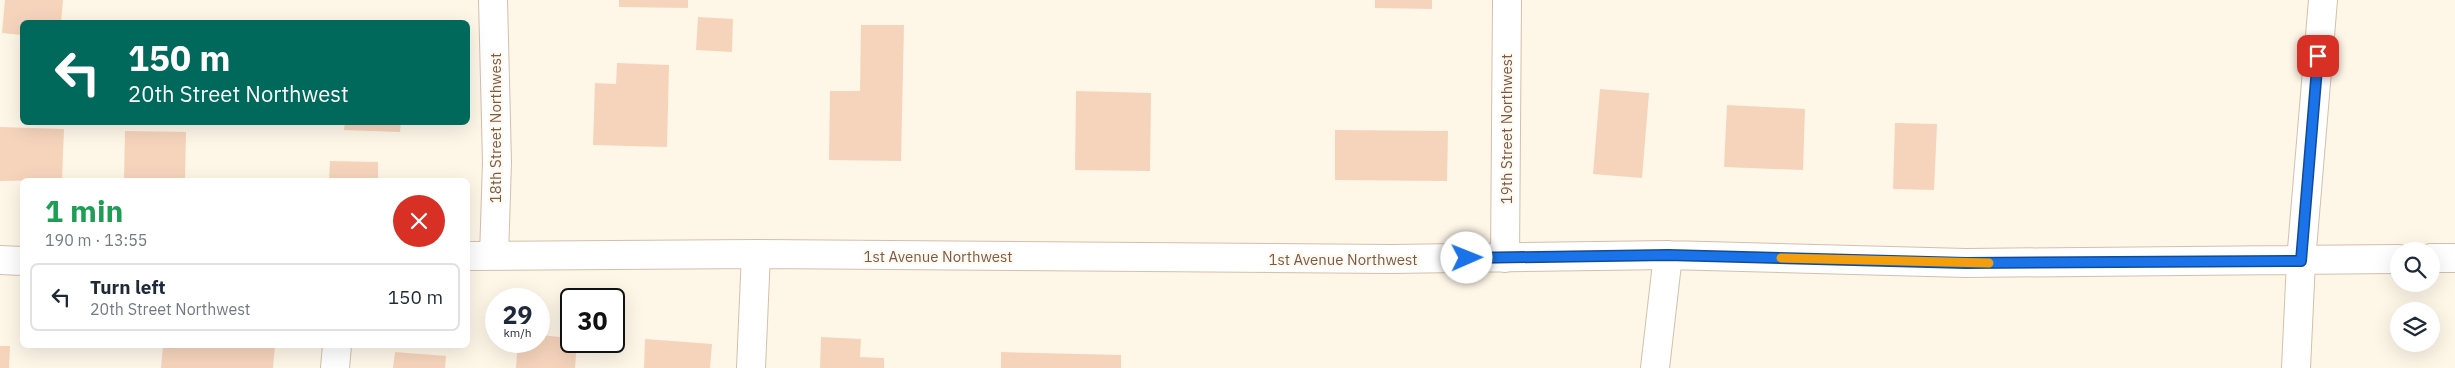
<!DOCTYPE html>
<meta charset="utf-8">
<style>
:root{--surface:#fff;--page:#f6f6f7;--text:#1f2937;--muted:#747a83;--line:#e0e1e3}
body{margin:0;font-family:"IBM Plex Sans",sans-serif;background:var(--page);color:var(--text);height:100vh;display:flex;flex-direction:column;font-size:19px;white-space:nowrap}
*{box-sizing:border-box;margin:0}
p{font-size:16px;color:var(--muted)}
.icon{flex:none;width:28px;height:28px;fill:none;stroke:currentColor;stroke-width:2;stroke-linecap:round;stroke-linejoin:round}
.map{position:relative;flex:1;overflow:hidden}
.sheet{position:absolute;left:20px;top:178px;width:450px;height:170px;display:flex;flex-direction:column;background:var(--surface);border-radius:8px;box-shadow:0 5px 20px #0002}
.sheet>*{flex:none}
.hud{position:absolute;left:20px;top:20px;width:450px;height:105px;border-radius:8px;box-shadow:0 5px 20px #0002;background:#00695c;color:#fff;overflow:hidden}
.controls{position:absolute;left:2390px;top:242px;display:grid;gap:10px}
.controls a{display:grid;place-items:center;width:50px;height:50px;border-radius:50%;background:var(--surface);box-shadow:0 5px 20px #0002;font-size:25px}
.speed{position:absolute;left:485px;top:288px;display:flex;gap:10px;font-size:25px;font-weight:700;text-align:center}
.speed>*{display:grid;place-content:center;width:65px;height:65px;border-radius:50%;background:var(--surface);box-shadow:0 5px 20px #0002;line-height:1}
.speed small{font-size:12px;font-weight:400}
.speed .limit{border:2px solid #111;border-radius:8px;background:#fff;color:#111}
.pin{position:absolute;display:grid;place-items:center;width:42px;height:42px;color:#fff;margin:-21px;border-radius:10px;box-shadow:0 2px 8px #0006}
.me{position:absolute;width:55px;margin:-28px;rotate:89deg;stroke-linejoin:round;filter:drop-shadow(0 0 4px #0008)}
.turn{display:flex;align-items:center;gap:18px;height:105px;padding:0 25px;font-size:22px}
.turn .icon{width:65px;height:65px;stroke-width:2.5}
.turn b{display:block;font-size:35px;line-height:42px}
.round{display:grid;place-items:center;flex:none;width:52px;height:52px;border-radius:26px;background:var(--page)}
.headline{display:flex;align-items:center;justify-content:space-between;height:85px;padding:0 25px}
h1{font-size:30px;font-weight:700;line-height:38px;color:#1e9e55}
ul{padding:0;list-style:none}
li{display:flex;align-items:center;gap:15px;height:68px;margin:0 10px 8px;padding:0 15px;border:2px solid var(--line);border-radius:8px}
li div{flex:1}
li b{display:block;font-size:19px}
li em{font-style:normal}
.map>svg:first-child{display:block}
</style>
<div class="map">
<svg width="2455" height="368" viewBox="0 0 2455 368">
<rect width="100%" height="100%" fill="#fef6e7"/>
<!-- building -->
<path fill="#f6d4bc" d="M5 0H63L61 22H22V35L2 33Z
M619 0H688V8L619 7Z
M1375 0H1432V9L1375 8Z
M698 17 733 19 732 52 696 50Z
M861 25H904L901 161 829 160 830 91H860Z
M617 63 669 65 667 147 593 145 595 83 616 84Z
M1600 89 1649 93 1642 178 1593 174Z
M1076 91 1151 93 1150 171 1075 170Z
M1727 105 1805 109 1803 170 1724 167Z
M345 122H401L400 132 344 130Z
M1895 123 1937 124 1934 190 1893 189Z
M0 127 64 129 62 180 0 181Z
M1335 130 1448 131 1447 181 1335 180Z
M125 131 186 132 185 180 124 179Z
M330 161 378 162V180H329Z
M539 335 571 338V341H577L575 368H516L518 341H539Z
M821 337 861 339 860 357 884 358V368H820Z
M645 339 712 344 710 368H644Z
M163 345H275L273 368H161Z
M0 346H10L9 368H0Z
M395 352 446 356 445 368H393Z
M1001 352 1121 355V368H1001Z"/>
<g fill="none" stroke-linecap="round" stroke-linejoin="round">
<defs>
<path id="street" d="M493 0 497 162 494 256
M468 256 756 254 1391 259 1668 255 1966 263 2399 259
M1505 258 1507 0
M2431 258H2455
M0 260 22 261
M335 368 337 345
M751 368 756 254
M1655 368 1668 255
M2296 368 2301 261 2323 0"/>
</defs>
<!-- street casing -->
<use href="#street" stroke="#d4bfae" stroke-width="30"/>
<!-- street -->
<use href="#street" stroke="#fff" stroke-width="28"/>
</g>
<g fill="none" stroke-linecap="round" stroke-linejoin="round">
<defs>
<path id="route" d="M1467 258 1668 255 1966 263 2301 261 2318 56"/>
</defs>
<!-- route casing -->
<use href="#route" stroke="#114b97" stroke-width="12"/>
<!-- route -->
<use href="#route" stroke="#1a73e8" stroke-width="9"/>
<!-- slow -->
<path stroke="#f59e0b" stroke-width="9" d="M1781 258 1989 263"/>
</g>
<g text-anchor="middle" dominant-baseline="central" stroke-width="4.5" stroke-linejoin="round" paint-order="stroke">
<!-- street labels -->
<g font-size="15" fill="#7b5b48" stroke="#fff9f0">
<text transform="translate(495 128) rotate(-90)">18th Street Northwest</text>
<text transform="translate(1506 129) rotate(-90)">19th Street Northwest</text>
<text x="938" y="256">1st Avenue Northwest</text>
<text x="1343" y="259">1st Avenue Northwest</text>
</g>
</g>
</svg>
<div class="controls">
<a><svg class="icon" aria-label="search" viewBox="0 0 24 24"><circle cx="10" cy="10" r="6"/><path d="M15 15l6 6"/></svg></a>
<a><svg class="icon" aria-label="layers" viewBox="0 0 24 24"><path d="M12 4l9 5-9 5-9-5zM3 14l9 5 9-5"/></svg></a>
</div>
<div class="speed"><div>29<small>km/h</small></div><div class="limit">30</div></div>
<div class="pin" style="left:2318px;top:56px;background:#d93025"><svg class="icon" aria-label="arrive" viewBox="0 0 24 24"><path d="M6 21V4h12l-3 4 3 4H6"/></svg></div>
<svg class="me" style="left:1467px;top:258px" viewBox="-20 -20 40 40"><circle r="19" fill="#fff"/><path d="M0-13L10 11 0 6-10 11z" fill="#1a73e8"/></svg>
<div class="hud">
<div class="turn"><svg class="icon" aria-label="left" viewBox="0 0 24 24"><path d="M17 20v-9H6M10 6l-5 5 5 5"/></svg><div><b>150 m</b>20th Street Northwest</div></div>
</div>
<section class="sheet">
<div class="headline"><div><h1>1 min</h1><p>190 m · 13:55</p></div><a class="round" style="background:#d93025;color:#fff"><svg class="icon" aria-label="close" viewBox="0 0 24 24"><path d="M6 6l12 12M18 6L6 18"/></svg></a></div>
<ul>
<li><svg class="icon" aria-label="left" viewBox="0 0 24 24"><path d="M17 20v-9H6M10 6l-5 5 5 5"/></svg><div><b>Turn left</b><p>20th Street Northwest</p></div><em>150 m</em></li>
</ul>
</section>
</div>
